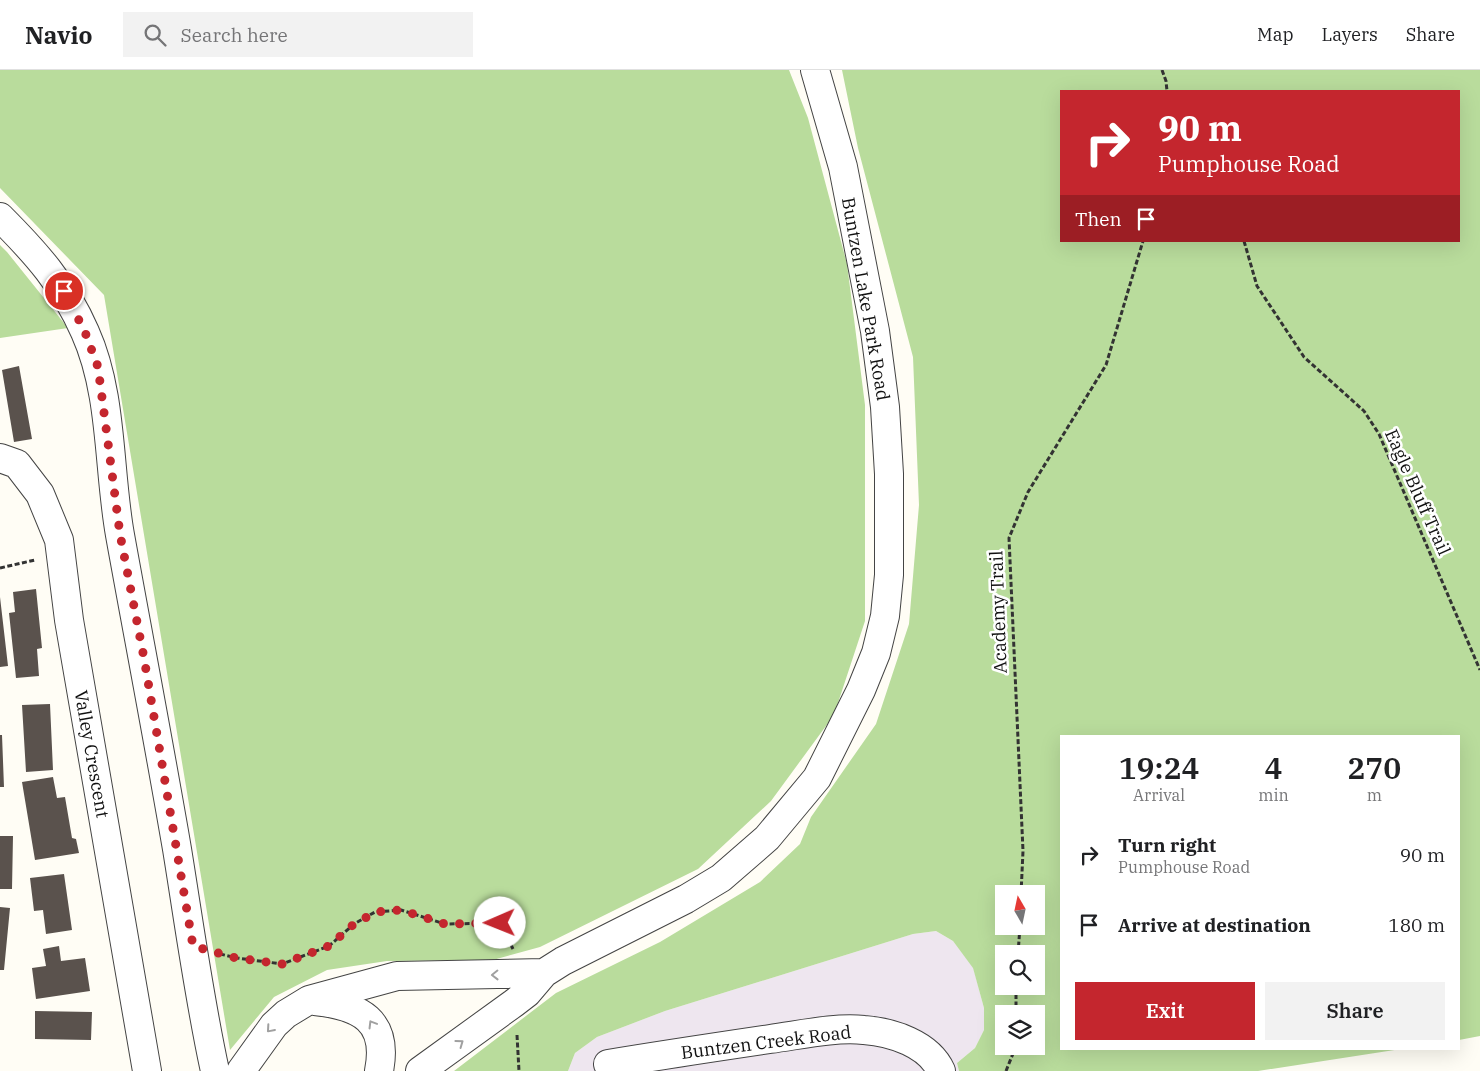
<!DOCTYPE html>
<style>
:root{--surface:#fff;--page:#f2f2f2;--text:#202124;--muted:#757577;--line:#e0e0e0;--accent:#c4262e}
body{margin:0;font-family:"IBM Plex Serif",serif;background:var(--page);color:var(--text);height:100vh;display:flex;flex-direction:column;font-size:19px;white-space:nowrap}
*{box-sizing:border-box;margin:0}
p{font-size:16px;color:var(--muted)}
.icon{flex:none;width:28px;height:28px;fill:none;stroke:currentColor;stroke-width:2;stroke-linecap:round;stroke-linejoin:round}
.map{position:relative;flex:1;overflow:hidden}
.panel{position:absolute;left:1060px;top:665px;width:400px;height:315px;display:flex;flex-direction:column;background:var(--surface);border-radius:0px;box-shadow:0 5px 20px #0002}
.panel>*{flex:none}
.top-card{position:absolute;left:1060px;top:20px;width:400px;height:152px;border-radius:0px;box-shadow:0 5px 20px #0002;background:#c4262e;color:#fff;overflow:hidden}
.needle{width:32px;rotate:351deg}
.tools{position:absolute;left:995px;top:815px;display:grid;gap:10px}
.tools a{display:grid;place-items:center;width:50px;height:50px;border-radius:0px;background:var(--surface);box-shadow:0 5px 20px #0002;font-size:25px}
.pin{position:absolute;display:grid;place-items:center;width:42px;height:42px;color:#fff;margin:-21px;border:2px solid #fff;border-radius:50%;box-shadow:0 1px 5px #0007}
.me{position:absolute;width:55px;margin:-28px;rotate:269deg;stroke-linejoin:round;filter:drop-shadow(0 0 4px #0008)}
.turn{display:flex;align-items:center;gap:18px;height:105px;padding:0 15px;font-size:22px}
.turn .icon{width:65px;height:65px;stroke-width:2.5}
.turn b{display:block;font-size:35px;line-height:42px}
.then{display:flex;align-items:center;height:48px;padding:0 15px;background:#0003;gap:10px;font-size:19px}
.eta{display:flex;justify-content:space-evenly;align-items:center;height:85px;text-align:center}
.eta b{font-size:30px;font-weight:600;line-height:35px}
.cta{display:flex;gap:10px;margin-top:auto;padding:10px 15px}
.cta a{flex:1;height:58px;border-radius:0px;background:var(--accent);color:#fff;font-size:20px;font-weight:600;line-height:58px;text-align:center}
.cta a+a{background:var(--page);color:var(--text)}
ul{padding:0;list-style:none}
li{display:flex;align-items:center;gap:15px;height:70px;padding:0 15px}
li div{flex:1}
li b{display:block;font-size:19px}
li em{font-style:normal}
header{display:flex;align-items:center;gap:30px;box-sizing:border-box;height:70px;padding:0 25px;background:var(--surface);border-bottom:1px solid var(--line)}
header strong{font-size:24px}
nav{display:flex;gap:28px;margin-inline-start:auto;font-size:18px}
.search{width:350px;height:45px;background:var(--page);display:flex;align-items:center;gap:12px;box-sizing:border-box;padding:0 18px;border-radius:0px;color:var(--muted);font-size:19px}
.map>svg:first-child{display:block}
</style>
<header>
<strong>Navio</strong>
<div class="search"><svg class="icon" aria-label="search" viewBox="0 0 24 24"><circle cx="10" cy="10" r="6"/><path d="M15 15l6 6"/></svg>Search here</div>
<nav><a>Map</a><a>Layers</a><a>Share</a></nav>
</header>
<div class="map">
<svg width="1480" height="1001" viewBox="0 0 1480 1001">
<rect width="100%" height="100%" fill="#fffdf5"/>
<!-- industrial -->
<path fill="#eee6ef" d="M936 861 953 871 973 897 984 938V960L975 978 957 993 959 1001H568L575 983 597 967 665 941 913 864Z"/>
<!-- forest -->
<path fill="#b9dc9c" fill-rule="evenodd" d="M0 0H789L808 48 847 194 865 335V551L834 645 771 731 698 799 540 877 493 890 387 891 327 900 274 927 230 980 104 225 0 118Z
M842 0H1480V966L1459 970V666H1061V979H1401L1258 1001H959L957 993 975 978 984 960V938L973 898 953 871 936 861 913 864 665 941 597 967 575 983 568 1001H454L556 923 660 872 760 812 800 774 811 747 876 654 909 554 919 435 913 287 858 78ZM1061 21H1459V171H1061ZM1004 824H1036V856H1004ZM1004 884H1036V916H1004ZM1004 944H1036V976H1004Z
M0 175 7 182 68 258 0 268Z"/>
<!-- building -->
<path fill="#5a524d" d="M19 296 32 369 14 372 2 300Z
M36 519 42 578 37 579 39 606 16 608 9 543 15 542 13 522Z
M0 527 8 596 0 597Z
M50 634 53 700 26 702 22 635Z
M0 665H2L4 717H0Z
M53 707 57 728 65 727 72 768 76 769 79 783 35 790 22 712Z
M0 766H13L12 819H0Z
M64 804 72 860 46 864 43 840 34 841 30 808Z
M0 837 10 838 4 900H0Z
M59 876 61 891 85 888 90 921 36 929 32 898 46 896 43 879Z
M35 941 92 942 91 970 35 969Z"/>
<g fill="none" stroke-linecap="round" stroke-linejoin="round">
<defs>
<path id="minor" d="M0 147C36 183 64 214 85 262 113 324 108 398 120 465 139 570 159 674 177 779 189 853 199 928 215 1001
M0 388 17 394 40 424 59 470 69 550 147 1001
M315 931C360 936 389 950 379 1001
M608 994C662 985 716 977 770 969 800 965 834 957 864 960 892 962 929 974 941 1001
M241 1001 274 955 286 944 309 930 397 906 544 903
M420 1001 514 933 527 923 544 903 563 891 686 829 721 808 767 768 817 708 861 620 876 583 885 546 889 505V404L885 337 875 261 843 97 815 0"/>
</defs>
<!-- minor casing -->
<use href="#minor" stroke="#444" stroke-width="30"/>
<!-- path -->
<path stroke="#333" stroke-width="3" stroke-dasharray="5 2.5" stroke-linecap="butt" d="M1162 0 1166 11 1167 21
M1244 171 1257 216 1304 287 1364 341 1379 364 1480 600
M0 498 35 490
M1021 824 1023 781 1009 468 1028 422 1106 295 1143 171
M220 884 237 888 282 894 329 876 354 854 375 842 401 840 445 854 500 853 513 879
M1018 884 1020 856
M1016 944V916
M517 965 519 1001
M1006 1001 1016 976"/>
<!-- minor -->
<use href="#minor" stroke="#fff" stroke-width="28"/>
</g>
<!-- one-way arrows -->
<defs><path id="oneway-chevron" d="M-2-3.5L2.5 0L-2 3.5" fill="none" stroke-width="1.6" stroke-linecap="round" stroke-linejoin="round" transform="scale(1.25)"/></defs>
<g stroke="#a0a0a0">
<use href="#oneway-chevron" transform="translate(495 905) rotate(179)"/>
<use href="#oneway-chevron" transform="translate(372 954) rotate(-121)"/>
<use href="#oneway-chevron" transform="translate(270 959) rotate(131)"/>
<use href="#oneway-chevron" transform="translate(460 973) rotate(-36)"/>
</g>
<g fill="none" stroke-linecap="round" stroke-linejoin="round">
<!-- route -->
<path stroke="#c4262e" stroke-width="9" stroke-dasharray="0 16.2" d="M64 221 85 262 98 297 120 464 144 588 193 876 236 888 282 894 329 876 354 854 376 842 401 840 445 854 500 853"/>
</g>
<g text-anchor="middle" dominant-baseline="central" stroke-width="5" stroke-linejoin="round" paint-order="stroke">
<!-- street labels -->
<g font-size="18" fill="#111" stroke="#fff">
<text transform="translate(866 229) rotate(80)">Buntzen Lake Park Road</text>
<text transform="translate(1418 422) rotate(66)">Eagle Bluff Trail</text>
<text transform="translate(998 542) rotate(-92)">Academy Trail</text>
<text transform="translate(92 684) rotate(80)">Valley Crescent</text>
<text transform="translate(766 972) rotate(-7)">Buntzen Creek Road</text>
</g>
</g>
</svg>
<div class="tools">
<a><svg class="needle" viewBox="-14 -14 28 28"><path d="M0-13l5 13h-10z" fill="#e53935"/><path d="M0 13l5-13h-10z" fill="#757577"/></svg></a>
<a><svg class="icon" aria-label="search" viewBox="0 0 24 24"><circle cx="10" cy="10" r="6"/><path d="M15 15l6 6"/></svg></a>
<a><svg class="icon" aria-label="layers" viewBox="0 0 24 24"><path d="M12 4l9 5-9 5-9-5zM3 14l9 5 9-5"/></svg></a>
</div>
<div class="pin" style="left:64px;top:221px;background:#d93025"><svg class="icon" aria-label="arrive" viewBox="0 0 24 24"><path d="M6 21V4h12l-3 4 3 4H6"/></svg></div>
<svg class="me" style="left:500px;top:853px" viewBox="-20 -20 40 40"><circle r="19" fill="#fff"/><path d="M0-13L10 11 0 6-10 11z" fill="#c4262e"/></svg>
<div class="top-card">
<div class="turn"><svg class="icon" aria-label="right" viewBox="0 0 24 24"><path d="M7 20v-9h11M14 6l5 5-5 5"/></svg><div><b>90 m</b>Pumphouse Road</div></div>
<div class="then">Then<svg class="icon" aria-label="arrive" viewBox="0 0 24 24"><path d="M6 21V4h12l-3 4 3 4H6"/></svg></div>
</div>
<section class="panel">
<div class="eta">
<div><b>19:24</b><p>Arrival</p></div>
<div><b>4</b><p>min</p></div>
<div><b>270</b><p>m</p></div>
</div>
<ul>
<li><svg class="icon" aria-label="right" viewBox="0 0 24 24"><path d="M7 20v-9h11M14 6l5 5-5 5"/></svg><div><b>Turn right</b><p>Pumphouse Road</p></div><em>90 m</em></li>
<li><svg class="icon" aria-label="arrive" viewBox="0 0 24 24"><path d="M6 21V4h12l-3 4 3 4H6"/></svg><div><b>Arrive at destination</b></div><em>180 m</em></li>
</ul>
<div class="cta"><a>Exit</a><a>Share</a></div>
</section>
</div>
